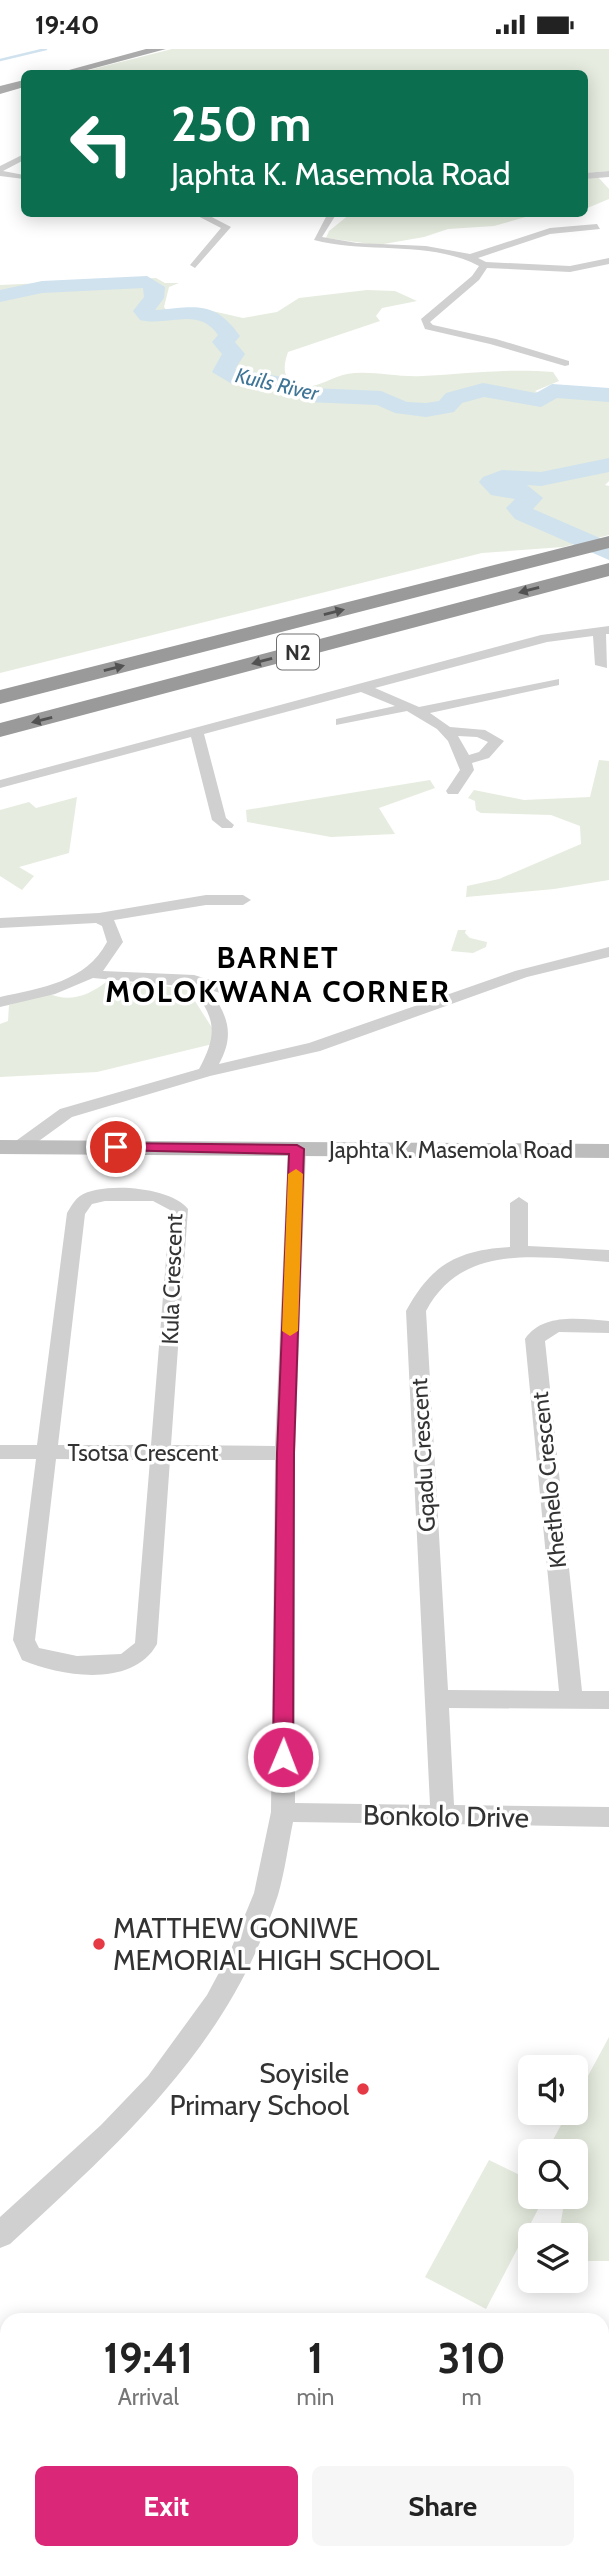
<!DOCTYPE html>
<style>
:root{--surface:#fff;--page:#f6f6f6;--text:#222;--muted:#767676;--accent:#db2777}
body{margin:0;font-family:Cabin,sans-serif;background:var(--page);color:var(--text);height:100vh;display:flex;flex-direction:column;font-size:26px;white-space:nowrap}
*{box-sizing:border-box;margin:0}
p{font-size:23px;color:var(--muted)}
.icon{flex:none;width:38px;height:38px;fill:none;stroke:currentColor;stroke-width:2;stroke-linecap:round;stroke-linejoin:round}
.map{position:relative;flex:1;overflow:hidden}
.side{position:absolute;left:0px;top:2264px;width:609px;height:247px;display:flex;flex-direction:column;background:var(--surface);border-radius:21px 21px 0 0;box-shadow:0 4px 18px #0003}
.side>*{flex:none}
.hud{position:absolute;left:21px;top:21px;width:567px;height:147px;border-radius:10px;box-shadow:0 4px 18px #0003;background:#0b6e4f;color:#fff;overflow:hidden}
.buttons{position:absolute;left:518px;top:2006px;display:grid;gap:14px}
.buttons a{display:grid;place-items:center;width:70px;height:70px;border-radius:10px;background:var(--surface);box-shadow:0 4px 18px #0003;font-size:35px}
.pin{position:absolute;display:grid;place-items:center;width:60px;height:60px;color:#fff;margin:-30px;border:4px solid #fff;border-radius:50%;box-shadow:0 2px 7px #0007}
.me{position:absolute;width:77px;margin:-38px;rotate:1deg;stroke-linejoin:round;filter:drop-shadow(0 0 5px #0008)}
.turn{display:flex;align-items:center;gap:24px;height:147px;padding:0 35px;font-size:32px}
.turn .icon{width:91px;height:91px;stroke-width:2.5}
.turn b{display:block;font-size:49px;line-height:60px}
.eta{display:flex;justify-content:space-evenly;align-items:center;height:119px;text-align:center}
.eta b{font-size:42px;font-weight:800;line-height:49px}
.button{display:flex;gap:14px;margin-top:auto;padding:14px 35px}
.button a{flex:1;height:80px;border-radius:10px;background:var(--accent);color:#fff;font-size:28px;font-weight:800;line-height:80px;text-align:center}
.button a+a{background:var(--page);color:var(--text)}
.status{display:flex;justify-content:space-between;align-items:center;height:49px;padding:0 35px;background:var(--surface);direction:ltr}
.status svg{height:19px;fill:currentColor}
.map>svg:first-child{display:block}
</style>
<div class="status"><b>19:40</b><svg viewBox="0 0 49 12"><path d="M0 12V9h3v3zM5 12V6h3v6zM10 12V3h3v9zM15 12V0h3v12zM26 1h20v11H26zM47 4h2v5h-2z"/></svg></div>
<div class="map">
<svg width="609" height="2510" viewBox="0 0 609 2510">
<rect width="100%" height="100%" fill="#fff"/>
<!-- green -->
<path fill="#e6ecdf" d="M172 0H609V122L585 124 584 24H77Z
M598 128 609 140V150L585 160V129Z
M350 165H536L494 177 448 180 424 188 378 196 326 189 329 182Z
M156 229 165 234H179L169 238 164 258 167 262 199 259 243 269 277 263 299 249 367 241 395 242 417 252 382 259 376 267 380 272 288 303C284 315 281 328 295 335 312 344 330 328 347 325 371 321 398 329 423 327 466 325 509 319 553 323L559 332 535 342 545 347C563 336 590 343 609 346V432L605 436 609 437V486L563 498 482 504 0 624V236Z
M599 711 609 712V831L554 840 466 848 467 837 499 830 581 795 580 777 551 766 481 764 476 761 475 752 468 749 474 741 524 751 590 748Z
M430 731 435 739 379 759 395 785 331 788 247 773 246 761Z
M77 748 69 804 19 818 34 827 22 841 0 827V761L29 753 36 759Z
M458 881H466L465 884 470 889 487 893 486 898 473 904 451 902Z
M106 933 147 934 188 941 221 993 97 1023 0 1028V975L8 972 9 956 47 944C69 954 88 947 106 933Z
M609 1988V2212H576V2186H559L565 2147H576V2102H547L568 2063H576V2049Z
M489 2111 530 2131V2147H545L486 2260 425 2228Z"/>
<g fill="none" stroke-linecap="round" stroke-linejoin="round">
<!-- stream -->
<path stroke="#cfe2ee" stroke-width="2.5" d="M0 11 46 0"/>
<!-- river -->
<path fill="#cfe2ee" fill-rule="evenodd" d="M147 227 165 238 164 249 155 261C195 258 214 250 240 287L235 293 245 305 235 320 282 328 311 339 381 342 407 353 426 354 439 352 446 344 483 334 536 344 552 335 609 339V353L557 349 541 358 484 348 462 354 454 363 426 368 395 364 377 356 308 353 270 339 232 335 212 323 222 305 212 293 218 286C198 257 168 278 140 271L133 262 144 248 143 239 42 244 0 253V241L42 232Z
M609 409V423L541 437 527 436 543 449 533 460 609 493V511L515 470 506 459 515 450 491 446 479 433 483 428 502 421 541 423Z"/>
<!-- minor -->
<path fill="#d0d0d0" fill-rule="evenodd" d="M24 105V111L3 122 24 126V130L0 127V117Z
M609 122V128L584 130V124Z
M192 164H204L231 178 195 219 190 216 221 179Z
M328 164H337L322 188 357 194 426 197 470 205 550 179 597 175 600 180 550 185 478 209 486 213 570 217 609 209V215L570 223 487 219 479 231 430 273 433 276 496 290 569 312V316L565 317 490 295 425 280 421 270 472 227 479 217C430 191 367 205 314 191Z
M609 577V585H606L607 619 595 616 593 587 547 593 375 639 419 658 559 630V636L430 664 450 678 485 681 504 692 489 709 472 714 474 721 458 745H448L446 742 460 721 448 692 437 680 407 662 336 676V670L395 657 361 643 204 685 226 769 234 776 232 779H222L212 771 191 688 0 739V731L541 586ZM458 687 477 688 488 693 479 703 469 706Z
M206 846H243L251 851 243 856H206L114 871 123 893 103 922 194 926 240 940 242 943 234 948 210 941C228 967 235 986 219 1015L309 994 515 922 609 898V908L527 928 320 1002 210 1027 72 1068 25 1102H13L10 1098 13 1094 60 1060 199 1020C218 985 216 969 191 938L93 929 55 945 0 958V948C41 939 86 933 107 893L102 877 96 874 0 879V869L99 864Z
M297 1095 306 1100 295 1404V1754L430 1756 406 1262C431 1216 457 1201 510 1198V1154L519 1148 528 1154V1197L609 1201V1213C541 1209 463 1192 426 1262L448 1641 559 1642 525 1290C543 1263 581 1270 609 1272V1284L559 1283 545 1292 582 1642H609V1660L449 1659 454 1756 609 1758V1778L450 1775 443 1778 435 1775 293 1773C288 1797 285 1822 278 1846 229 1997 123 2091 10 2195L0 2199V2168L101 2076 148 2027 207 1946 229 1905 254 1844 271 1763 275 1411H170L157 1595C133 1639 62 1628 22 1611L13 1591 36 1410H0V1396H37L67 1164C70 1159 75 1150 80 1147 102 1132 172 1138 188 1160L171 1396 275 1397 288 1100ZM105 1152H153L170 1161 151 1396H58L85 1165 92 1155ZM56 1410 150 1411 135 1594 121 1605 77 1607 39 1599 35 1591Z
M0 2431 7 2434V2470L0 2467Z
M20 2504H51L54 2510H22Z
M271 2504H303V2510H271Z
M444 2504H476V2510H444Z"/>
<!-- secondary -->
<path fill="#bdbdbd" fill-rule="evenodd" d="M0 1091 609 1095V1109L0 1105Z"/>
<!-- primary -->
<path fill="#ababab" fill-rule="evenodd" d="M146 0H166L76 24H58Z
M24 31V38L0 45V37Z"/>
<!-- motorway -->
<path fill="#9a9a9a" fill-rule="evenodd" d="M609 487V499L0 655V641Z
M609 514V527L0 688V674Z"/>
</g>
<!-- one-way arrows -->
<defs><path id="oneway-solid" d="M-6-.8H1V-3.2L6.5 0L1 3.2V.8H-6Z" transform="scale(1.75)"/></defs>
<g fill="#525252">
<use href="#oneway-solid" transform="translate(529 541) rotate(165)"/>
<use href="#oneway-solid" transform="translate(334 563) rotate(-14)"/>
<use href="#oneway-solid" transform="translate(262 612) rotate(165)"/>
<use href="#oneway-solid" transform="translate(114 619) rotate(-14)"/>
<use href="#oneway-solid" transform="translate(42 671) rotate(166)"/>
</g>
<!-- route -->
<path fill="#db2777" stroke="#8e194d" stroke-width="2" d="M116 1094 297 1096 304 1100 294 1404 293 1708 290 1713H276L273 1708 277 1404 289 1105 111 1101V1095Z"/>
<!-- slow -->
<path fill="#f59e0b" d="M296 1120 303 1125 298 1282 290 1287 282 1282 288 1125Z"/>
<!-- markers -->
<g fill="#e63946" stroke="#fff" stroke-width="2.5">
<circle cx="99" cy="1895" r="7"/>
<circle cx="363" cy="2040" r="7"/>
</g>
<g text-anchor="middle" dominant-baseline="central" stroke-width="7" stroke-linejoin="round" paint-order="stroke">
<!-- far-water labels -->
<g font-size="21" font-style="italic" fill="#3f7597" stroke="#fff">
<text transform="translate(277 335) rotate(13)">Kuils River</text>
</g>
<!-- shield labels -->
<rect fill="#fff" stroke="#707070" stroke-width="2" x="277" y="585.5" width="42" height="35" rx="5"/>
<g font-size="21" font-weight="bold" fill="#333">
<text x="298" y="603">N2</text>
</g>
<!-- street labels -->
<g font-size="23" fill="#333" stroke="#fff">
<text x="451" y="1101">Japhta K. Masemola Road</text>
<text transform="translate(172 1230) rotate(-88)">Kula Crescent</text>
<text x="143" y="1404">Tsotsa Crescent</text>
<text transform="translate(423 1406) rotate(-93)">Gqadu Crescent</text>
<text transform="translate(549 1431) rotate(-96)">Khethelo Crescent</text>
</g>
<!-- near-street labels -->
<g font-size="28" fill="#333" stroke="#fff">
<text transform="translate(446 1767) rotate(1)">Bonkolo Drive</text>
</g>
<!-- near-poi labels -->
<g font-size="28" fill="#333" stroke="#fff" text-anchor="start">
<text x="113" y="1879">MATTHEW GONIWE<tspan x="113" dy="32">MEMORIAL HIGH SCHOOL</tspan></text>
<text x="349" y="2024" text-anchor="end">Soyisile<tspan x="349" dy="32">Primary School</tspan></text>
</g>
<!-- district labels -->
<g font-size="30" font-weight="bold" letter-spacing="2" fill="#000" stroke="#fff">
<text x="278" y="908">BARNET<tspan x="278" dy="34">MOLOKWANA CORNER</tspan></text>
</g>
</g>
</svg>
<div class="buttons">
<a><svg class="icon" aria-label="sound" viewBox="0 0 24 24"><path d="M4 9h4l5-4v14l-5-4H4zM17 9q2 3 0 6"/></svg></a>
<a><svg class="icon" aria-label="search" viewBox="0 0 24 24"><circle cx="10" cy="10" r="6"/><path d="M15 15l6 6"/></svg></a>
<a><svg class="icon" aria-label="layers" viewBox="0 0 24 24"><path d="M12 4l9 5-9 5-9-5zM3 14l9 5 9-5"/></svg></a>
</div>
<div class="pin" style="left:116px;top:1098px;background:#d93025"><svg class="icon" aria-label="arrive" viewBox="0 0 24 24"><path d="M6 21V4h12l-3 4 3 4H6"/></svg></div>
<svg class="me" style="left:283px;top:1708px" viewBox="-20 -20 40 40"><circle r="17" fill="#db2777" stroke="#fff" stroke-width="3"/><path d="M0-11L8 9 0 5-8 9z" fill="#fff"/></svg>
<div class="hud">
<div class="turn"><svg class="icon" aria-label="left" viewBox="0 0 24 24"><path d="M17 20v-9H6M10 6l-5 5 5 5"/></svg><div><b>250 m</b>Japhta K. Masemola Road</div></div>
</div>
<section class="side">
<div class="eta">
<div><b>19:41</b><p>Arrival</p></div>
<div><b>1</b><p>min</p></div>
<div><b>310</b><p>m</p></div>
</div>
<div class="button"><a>Exit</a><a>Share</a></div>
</section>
</div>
